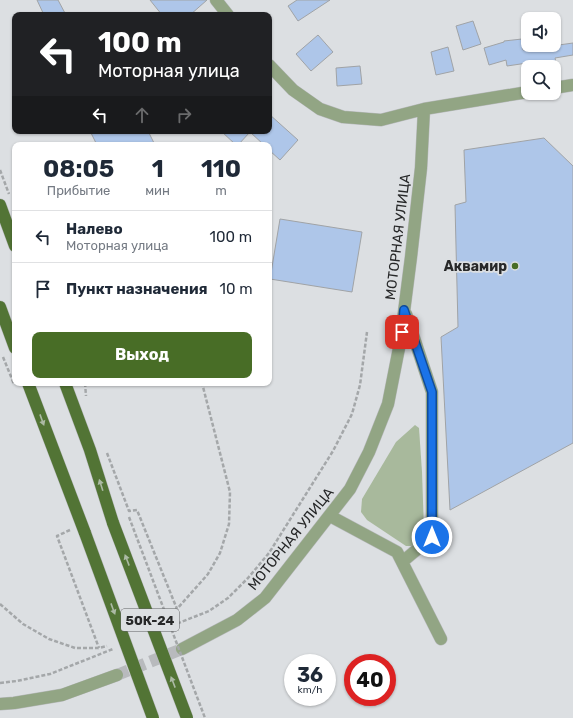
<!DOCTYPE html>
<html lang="ru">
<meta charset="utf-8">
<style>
:root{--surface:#fff;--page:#f2f2f3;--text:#1f2937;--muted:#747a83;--line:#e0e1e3;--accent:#486d26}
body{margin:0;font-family:Rubik,sans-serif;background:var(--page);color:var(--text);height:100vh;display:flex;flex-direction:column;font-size:15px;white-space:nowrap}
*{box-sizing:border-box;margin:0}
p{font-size:13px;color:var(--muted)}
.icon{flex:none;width:22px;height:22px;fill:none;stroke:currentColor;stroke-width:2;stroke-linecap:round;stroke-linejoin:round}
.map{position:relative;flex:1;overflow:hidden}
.panel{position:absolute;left:12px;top:142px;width:260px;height:244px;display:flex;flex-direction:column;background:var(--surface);border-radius:8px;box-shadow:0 1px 3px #0004}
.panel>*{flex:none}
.guide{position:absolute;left:12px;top:12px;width:260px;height:122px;border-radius:8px;box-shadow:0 1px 3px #0004;background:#202124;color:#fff;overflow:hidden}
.fabs{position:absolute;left:521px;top:12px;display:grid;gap:8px}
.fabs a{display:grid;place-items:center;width:40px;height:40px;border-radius:8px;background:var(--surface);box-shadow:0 1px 3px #0004;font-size:20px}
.speed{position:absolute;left:284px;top:654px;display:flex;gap:8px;font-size:20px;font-weight:700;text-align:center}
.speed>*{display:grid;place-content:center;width:52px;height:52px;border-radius:50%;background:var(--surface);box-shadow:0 1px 3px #0004;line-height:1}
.speed small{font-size:10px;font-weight:400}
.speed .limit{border:6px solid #d22;background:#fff;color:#111}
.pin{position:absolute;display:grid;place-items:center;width:34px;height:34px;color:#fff;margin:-17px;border-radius:8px;box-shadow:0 2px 6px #0006}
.me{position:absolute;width:44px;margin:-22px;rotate:0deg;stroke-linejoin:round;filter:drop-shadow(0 0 3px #0008)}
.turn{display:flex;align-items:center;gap:14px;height:84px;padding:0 20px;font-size:18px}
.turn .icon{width:52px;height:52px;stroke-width:2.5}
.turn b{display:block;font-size:28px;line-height:34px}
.lanes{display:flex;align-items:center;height:38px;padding:0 20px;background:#0003;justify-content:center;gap:20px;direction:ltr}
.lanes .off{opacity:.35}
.eta{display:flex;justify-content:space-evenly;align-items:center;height:68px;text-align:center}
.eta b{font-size:24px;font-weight:700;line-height:28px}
.primary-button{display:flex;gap:8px;margin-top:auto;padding:8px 20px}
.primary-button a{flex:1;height:46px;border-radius:8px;background:var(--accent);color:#fff;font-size:16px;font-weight:700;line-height:46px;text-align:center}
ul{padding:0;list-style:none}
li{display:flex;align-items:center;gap:12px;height:52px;padding:0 20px;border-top:1px solid var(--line)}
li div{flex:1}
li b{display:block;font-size:15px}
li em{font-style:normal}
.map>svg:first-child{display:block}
</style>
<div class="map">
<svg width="573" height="718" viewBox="0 0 573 718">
<rect width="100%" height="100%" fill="#dcdfe2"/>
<!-- green -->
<path fill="#a8b99c" d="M415 425 419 428 422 472 424 530 422 538 413 546H406L367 520 361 512 362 499 396 442Z"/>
<!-- building -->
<path fill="#aec6e9" stroke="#a0a3a6" d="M37 0H58L66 15H44Z
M150 0H207L190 15H162Z
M297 0H330L298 21 288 6Z
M473 21 481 44 463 50 456 26Z
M318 35 333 52 311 71 296 54Z
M522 39 523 50 573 43V55L555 58 556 62 534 65V62L507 66 506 60 489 65 484 48 504 42V41Z
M448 47 454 71 436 75 431 52Z
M360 66 362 84 337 86 336 68Z
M269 114 298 140 280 160 269 150V145H264L250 132 238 145H236L221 131H269Z
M90 131H148L155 145H97Z
M544 138 573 166V443L450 510 441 337 458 327 455 205 466 202 464 150Z
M280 219 362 232 352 292 270 279Z"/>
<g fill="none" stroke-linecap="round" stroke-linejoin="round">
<!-- minor-tunnel -->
<path stroke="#b8babd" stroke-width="12" stroke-dasharray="12 6" stroke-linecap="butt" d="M117 675 182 649"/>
<defs>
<path id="minor" d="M216 0 228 15
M269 65 293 90 320 109 343 117 381 120 424 109 528 92
M554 88 573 85
M330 516 397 552 441 639
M402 562 432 537V392L406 314
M182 649 237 620 265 598 350 489 369 452 388 404 400 343 411 257 421 168 424 109
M0 704 14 703 62 695 117 675"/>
<path id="major" d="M0 205 15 246
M0 307 15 348
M28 383 85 533
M65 383 90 450 113 523"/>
</defs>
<!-- minor casing -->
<use href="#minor" stroke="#b8babd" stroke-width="13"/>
<!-- major casing -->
<use href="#major" stroke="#b8babd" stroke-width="13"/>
<!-- path -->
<path stroke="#a4a7a9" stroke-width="2.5" stroke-dasharray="4 2" stroke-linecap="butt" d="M0 170 9 194
M3 357 14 384
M85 383 86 396
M107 453 129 511 137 510 177 609
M70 530 57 536 99 648
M0 604 23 624 49 639 75 648H99L107 646
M170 615 177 609 208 574 220 553 229 524 230 492 202 383
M166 628 209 611 228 598 248 578 269 553 333 451 352 414 360 385 367 332
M0 683 17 681 50 674 113 649"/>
<!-- minor -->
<use href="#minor" stroke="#92a584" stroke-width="12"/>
<!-- major -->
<use href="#major" stroke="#527435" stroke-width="12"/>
<defs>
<path id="major-bridge" d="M113 523 187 718
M85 533 153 718"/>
</defs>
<!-- major-bridge casing -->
<use href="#major-bridge" stroke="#b8babd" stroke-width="13" stroke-linecap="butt"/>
<!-- path-bridge -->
<path stroke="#a4a7a9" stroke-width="2.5" stroke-dasharray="4 2" stroke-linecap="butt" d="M129 517 205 718"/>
<!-- major-bridge -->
<use href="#major-bridge" stroke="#527435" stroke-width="12"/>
</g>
<!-- one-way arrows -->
<defs><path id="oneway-solid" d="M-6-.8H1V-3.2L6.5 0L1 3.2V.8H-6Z"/></defs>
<g fill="#acbaa5">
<use href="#oneway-solid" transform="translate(42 420) rotate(70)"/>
<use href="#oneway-solid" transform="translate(101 485) rotate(-108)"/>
<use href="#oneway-solid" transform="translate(127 560) rotate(-111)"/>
<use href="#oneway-solid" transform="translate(113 609) rotate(70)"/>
<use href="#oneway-solid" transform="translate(173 682) rotate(-111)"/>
</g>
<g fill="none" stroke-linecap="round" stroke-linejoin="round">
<defs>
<path id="route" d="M402 332 404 310 432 392V537"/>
</defs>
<!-- route casing -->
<use href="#route" stroke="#114b97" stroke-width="10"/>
<!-- route -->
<use href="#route" stroke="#1a73e8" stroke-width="7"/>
</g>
<!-- markers -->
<circle fill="#486d26" stroke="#dcdfe2" stroke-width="1.5" cx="515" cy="266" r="4"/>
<g text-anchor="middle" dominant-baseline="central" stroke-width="3.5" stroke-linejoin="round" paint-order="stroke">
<!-- shield labels -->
<rect fill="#dcdfe2" stroke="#5d5f60" stroke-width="1" x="121" y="609" width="58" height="22" rx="3"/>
<g font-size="13" font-weight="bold" fill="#272829">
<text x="150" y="620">50К-24</text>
</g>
<!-- street labels -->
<g font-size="14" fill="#272829" stroke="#dcdfe2">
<text transform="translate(398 237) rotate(-83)">МОТОРНАЯ УЛИЦА</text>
<text transform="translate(291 539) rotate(-51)">МОТОРНАЯ УЛИЦА</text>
</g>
<!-- poi labels -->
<g font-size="14" font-weight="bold" fill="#272829" stroke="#dcdfe2" text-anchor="end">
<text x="507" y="266">Аквамир</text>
</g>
</g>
</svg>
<div class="fabs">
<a><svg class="icon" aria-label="sound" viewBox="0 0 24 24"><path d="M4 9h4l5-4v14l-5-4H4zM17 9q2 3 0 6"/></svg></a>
<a><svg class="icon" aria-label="search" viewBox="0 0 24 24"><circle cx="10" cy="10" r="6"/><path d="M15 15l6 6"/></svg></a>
</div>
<div class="speed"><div>36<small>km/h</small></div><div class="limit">40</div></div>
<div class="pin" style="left:402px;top:332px;background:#d93025"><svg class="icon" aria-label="arrive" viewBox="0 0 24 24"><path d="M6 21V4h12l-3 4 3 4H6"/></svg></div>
<svg class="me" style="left:432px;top:537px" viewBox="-20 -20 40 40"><circle r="17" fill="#1a73e8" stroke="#fff" stroke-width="3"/><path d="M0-11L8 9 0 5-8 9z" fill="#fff"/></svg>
<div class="guide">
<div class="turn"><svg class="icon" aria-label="left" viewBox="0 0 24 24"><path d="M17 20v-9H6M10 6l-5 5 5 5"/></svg><div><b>100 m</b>Моторная улица</div></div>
<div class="lanes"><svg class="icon" aria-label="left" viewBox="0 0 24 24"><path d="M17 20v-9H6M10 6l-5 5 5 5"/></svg><svg class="icon off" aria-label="ahead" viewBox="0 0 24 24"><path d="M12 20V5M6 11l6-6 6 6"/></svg><svg class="icon off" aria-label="right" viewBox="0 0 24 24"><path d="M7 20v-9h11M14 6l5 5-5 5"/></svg></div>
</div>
<section class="panel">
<div class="eta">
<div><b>08:05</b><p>Прибытие</p></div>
<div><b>1</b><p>мин</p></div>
<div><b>110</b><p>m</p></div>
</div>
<ul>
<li><svg class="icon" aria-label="left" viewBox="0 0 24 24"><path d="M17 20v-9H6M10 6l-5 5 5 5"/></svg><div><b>Налево</b><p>Моторная улица</p></div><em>100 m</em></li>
<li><svg class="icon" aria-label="arrive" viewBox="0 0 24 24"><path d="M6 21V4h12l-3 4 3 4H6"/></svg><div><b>Пункт назначения</b></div><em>10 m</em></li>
</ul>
<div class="primary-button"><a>Выход</a></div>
</section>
</div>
